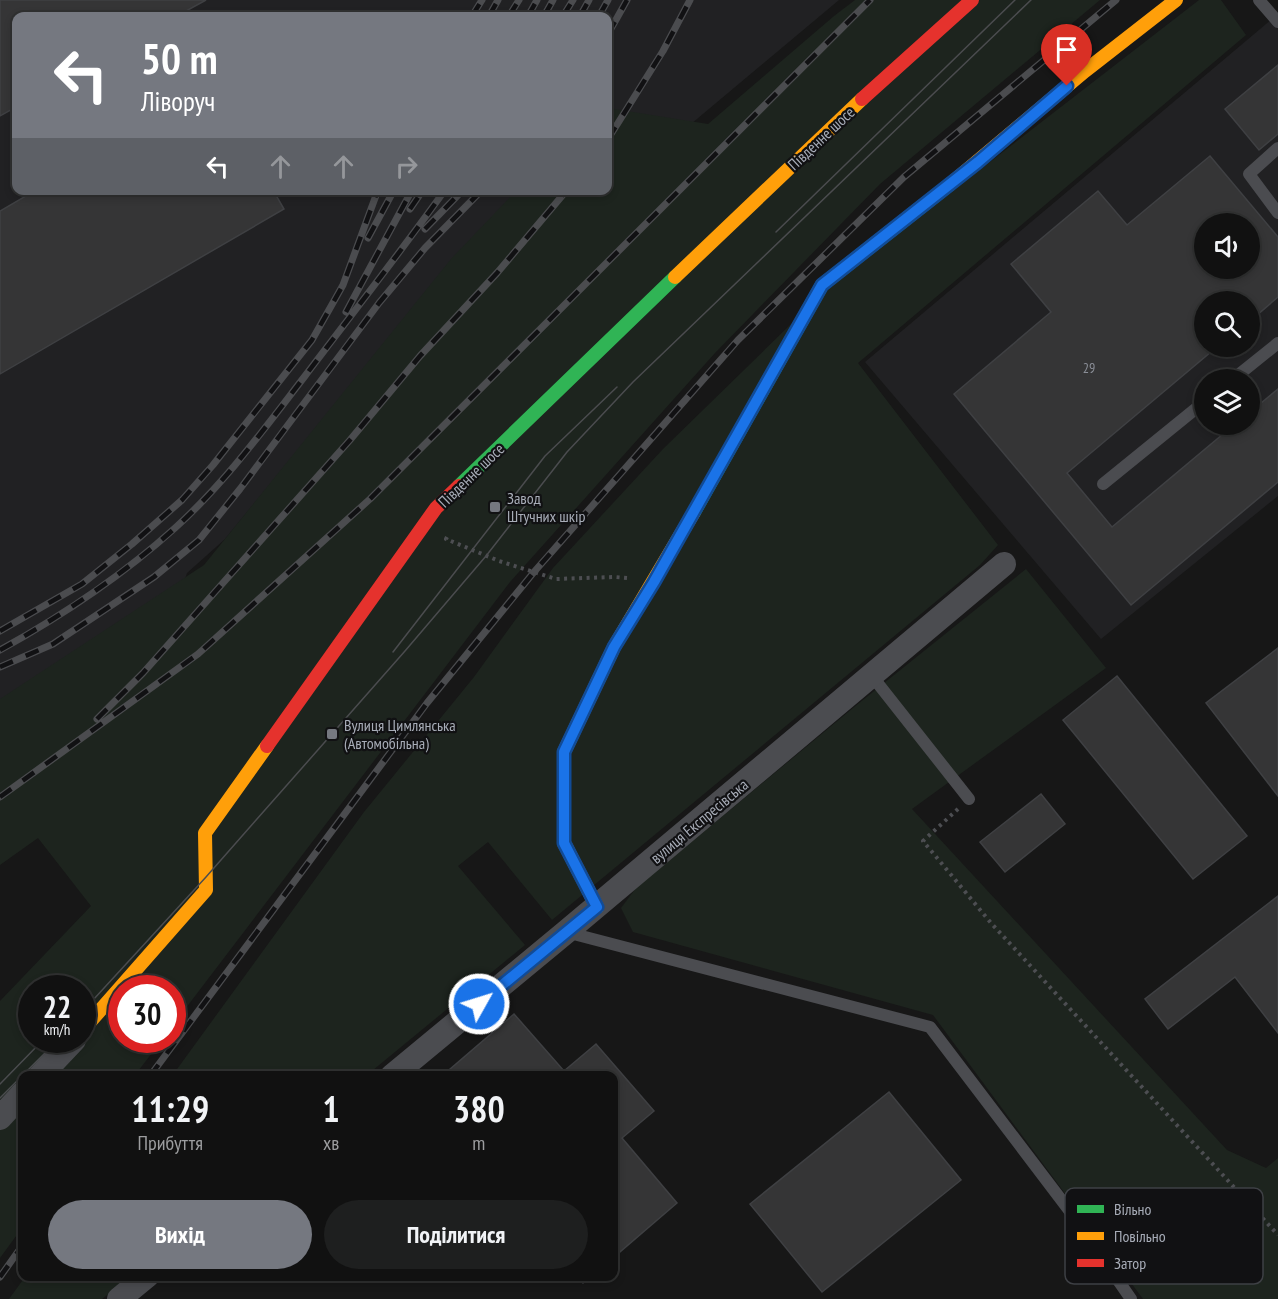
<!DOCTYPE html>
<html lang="uk">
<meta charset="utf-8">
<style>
:root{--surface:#111;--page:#1e1f1f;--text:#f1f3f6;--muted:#9c9d9f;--line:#303131;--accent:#757880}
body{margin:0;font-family:"PT Sans Narrow",sans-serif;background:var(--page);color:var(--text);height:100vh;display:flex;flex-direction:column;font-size:22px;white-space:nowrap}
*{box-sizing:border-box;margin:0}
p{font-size:20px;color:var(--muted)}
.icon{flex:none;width:33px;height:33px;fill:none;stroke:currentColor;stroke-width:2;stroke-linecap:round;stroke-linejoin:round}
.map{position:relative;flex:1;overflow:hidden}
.details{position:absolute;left:18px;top:1071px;width:600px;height:210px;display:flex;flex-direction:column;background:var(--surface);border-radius:12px;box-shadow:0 3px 9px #0003,0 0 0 2px var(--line)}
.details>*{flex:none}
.hud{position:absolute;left:12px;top:12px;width:600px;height:183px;border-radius:12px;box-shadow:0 3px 9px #0003,0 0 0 2px var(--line);background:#757880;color:#fff;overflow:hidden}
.tools{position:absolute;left:1194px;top:213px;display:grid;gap:12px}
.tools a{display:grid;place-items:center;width:66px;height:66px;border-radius:50%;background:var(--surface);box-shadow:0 3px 9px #0003,0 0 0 2px var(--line);font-size:30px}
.speed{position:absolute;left:18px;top:975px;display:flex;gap:12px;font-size:30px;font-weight:700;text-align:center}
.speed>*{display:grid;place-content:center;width:78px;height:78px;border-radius:50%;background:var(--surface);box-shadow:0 3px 9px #0003,0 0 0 2px var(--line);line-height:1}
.speed small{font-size:15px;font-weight:400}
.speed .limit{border:9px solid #d22;background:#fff;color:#111}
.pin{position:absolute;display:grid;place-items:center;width:51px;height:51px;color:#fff;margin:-62px -26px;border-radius:50% 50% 50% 0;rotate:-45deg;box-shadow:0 0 6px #0007}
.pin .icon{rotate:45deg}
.me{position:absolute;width:66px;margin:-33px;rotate:51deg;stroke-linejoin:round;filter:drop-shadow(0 0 4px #0008)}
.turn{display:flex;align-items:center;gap:21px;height:126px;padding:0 30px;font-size:27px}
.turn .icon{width:78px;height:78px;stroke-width:2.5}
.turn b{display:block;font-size:42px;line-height:51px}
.lanes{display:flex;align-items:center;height:57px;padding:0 30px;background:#0003;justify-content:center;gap:30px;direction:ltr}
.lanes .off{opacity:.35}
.eta{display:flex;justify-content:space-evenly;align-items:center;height:102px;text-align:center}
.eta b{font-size:36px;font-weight:700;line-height:42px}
.primary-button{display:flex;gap:12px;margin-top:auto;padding:12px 30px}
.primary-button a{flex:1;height:69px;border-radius:36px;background:var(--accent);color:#fff;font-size:24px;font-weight:700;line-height:69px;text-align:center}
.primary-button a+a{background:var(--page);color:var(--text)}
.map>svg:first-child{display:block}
</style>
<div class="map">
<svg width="1278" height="1299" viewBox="0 0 1278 1299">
<rect width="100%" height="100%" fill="#171717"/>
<!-- built -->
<path fill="#212123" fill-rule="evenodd" d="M0 0H839L289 461 225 539 187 573 178 600 0 753ZM16 16H608V190H16Z
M1278 14V496L1101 639 865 362ZM1204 224H1250V268H1204ZM1204 302H1250V346H1204ZM1204 380H1250V424H1204Z"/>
<!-- green -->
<path fill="#1d241e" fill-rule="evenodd" d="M855 0H1100L880 184 715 353 510 582 173 1025 172 988H122V1040H162L135 1075 22 1076V1228L0 1258V1001L91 906 38 838 0 865V699L204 565 451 259 516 191 608 190V108L708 124 834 16ZM32 988H82V1040H32Z
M1199 0H1221L1246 35 858 363 998 545 980 565 552 920 488 842 458 866 525 945 367 1075 172 1076 364 812 474 677 553 568 663 449 831 285Z
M1026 569 1106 668 912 809 1227 1150 1266 1168 1278 1158V1299H1143L933 1015 633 932 621 908 636 888 853 708Z
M25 1277H130L102 1299H9Z"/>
<!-- building -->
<path fill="#353536" stroke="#3f4043" stroke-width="1.5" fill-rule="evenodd" d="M0 0H206L177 16H16V107L0 116Z
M1278 65V134L1259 150 1225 109Z
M1210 156 1278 237V297L1250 321V302H1204V346H1218L1067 473 1112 527 1235 424H1250V412L1278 389V482L1131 605 954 394 1051 312 1011 264 1098 191 1127 225ZM1204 224H1250V268H1204Z
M36 190H273L284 209 0 374V211Z
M1278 648V796L1206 703Z
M1117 676 1247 836 1193 879 1063 720Z
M1041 794 1065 824 1005 872 980 842Z
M1278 896V1033L1235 977 1168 1029 1145 999Z
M514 1014 564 1071 596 1044 654 1111 622 1138 677 1203 614 1257V1076H442Z
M889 1092 961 1180 822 1292 750 1204Z
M577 1276H591L583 1283Z"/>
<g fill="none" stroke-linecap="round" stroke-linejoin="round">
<!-- path -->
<path stroke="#4d4e52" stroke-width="4" stroke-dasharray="3 4.5" stroke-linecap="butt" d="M447 537 446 539 499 561 556 579 615 577 627 578
M958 809 923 841 991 923 1278 1235"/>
<!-- lane -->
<path stroke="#4b4c50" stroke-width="12" d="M1259 0 1278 22
M1278 148 1249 174 1278 213
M1232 380 1278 343
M1103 484 1204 402
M872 676 969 799
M566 932 930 1027 1072 1214 1131 1299"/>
<!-- street -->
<path stroke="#4b4c50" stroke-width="24" d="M40 1076 74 1040
M392 1076 566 932 1004 564
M0 1118 22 1094
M119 1299 147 1276"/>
<!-- fast -->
<path stroke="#30b455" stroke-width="14" d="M459 486 675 277
M694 512 822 285 949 185"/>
<!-- slow -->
<path stroke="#ff9f0a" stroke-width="14" d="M949 185 1085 71 1176 0
M675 277 862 99
M597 907 564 843V752L614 647 694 512
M82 1031 206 890 205 833 267 746"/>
<!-- jam -->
<path stroke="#e5322d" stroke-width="14" d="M862 99 972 0
M267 746 436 508 459 486"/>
<!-- tram -->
<path stroke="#4b4c4f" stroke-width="1.5" d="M776 232 1015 0
M393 652 545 456 617 387
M82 1012 206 877 405 651 486 556 567 452 633 382 1031 0
M0 1084 43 1040
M0 1098 58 1040"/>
<defs>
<path id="rail" d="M472 16 482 0
M489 16 498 0
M509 16 519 0
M528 16 537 0
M544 16 553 0
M563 16 573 0
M580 16 589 0
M599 16 608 0
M608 34 627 0
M608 139 663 51 690 0
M410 209 423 190
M425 229 463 190
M368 238 394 190
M346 312 412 190
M0 631 82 584 132 544 182 500 213 465 312 340 343 285 378 190
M0 650C60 617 124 574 175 528 225 483 264 429 305 376 352 314 399 254 445 190
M0 667 53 644 154 577 199 540 240 489 379 303 425 248 482 190
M97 719 143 673 350 440 420 356 497 273 567 190
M0 797 198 654 370 499 870 0
M150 1076 427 703 534 572 738 340 904 177 1116 0
M0 1277 22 1246"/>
</defs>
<!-- rail casing -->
<use href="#rail" stroke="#4b4c4f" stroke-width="7"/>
<!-- rail -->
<use href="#rail" stroke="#111113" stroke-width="4.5" stroke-dasharray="14" stroke-linecap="butt"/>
</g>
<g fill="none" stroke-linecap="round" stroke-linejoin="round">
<defs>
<path id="route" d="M479 1004 597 907 564 843V752L614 647 654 582 822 285 978 162 1067 86"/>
</defs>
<!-- route casing -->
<use href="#route" stroke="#114b97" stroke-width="15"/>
<!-- route -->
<use href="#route" stroke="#1a73e8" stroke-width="10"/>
</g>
<!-- markers -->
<g fill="#757880" stroke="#111113" stroke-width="2">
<rect x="489" y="501" width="12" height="12" rx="3"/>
<rect x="326" y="728" width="12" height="12" rx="3"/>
</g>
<g text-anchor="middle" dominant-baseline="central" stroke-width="4.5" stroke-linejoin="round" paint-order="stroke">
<!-- number labels -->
<g font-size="14" fill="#8b8f98">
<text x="1089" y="368">29</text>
</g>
<!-- street labels -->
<g font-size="16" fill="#a8adb8" stroke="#111113">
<text transform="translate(821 138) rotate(-43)">Південне шосе</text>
<text transform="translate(471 475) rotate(-44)">Південне шосе</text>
<text transform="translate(699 821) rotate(-40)">вулиця Експресівська</text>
</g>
<!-- poi labels -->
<g font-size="16" fill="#a8adb8" stroke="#111113" text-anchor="start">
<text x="507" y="498">Завод<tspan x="507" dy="18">Штучних шкір</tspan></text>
<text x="344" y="725">Вулиця Цимлянська<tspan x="344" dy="18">(Автомобільна)</tspan></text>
</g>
</g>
<!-- legend -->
<rect x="1065" y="1188" width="198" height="96" rx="9" fill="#111113" stroke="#3e4045" stroke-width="1.5"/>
<rect x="1077" y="1205" width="27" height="8" fill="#30b455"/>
<rect x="1077" y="1232" width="27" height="8" fill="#ff9f0a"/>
<rect x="1077" y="1259" width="27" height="8" fill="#e5322d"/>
<g font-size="16" fill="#a8adb8">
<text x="1114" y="1215">Вільно</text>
<text x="1114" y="1242">Повільно</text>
<text x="1114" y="1269">Затор</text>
</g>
</svg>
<div class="tools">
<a><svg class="icon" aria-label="sound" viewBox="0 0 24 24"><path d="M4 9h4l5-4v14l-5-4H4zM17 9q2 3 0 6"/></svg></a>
<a><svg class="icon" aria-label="search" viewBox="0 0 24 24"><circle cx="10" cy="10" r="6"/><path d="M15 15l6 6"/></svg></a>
<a><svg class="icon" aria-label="layers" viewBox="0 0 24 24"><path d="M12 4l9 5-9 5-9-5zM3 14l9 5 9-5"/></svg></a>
</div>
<div class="speed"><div>22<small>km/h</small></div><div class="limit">30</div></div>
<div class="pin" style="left:1067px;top:86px;background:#d93025"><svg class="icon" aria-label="arrive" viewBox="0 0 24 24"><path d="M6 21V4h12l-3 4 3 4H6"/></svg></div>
<svg class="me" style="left:479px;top:1004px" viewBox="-20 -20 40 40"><circle r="17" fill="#1a73e8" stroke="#fff" stroke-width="3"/><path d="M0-11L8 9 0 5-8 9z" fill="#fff"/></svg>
<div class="hud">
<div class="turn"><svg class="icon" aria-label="left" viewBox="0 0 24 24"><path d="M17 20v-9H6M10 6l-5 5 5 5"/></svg><div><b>50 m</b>Ліворуч</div></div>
<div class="lanes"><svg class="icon" aria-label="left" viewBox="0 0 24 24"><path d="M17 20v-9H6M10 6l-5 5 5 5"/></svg><svg class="icon off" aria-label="ahead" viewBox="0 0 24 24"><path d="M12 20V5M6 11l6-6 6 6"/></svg><svg class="icon off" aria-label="ahead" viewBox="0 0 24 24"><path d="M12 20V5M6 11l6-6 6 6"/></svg><svg class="icon off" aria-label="right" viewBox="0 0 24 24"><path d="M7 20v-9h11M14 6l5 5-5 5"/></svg></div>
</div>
<section class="details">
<div class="eta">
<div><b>11:29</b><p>Прибуття</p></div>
<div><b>1</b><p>хв</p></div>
<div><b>380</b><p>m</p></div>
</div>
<div class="primary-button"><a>Вихід</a><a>Поділитися</a></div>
</section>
</div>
